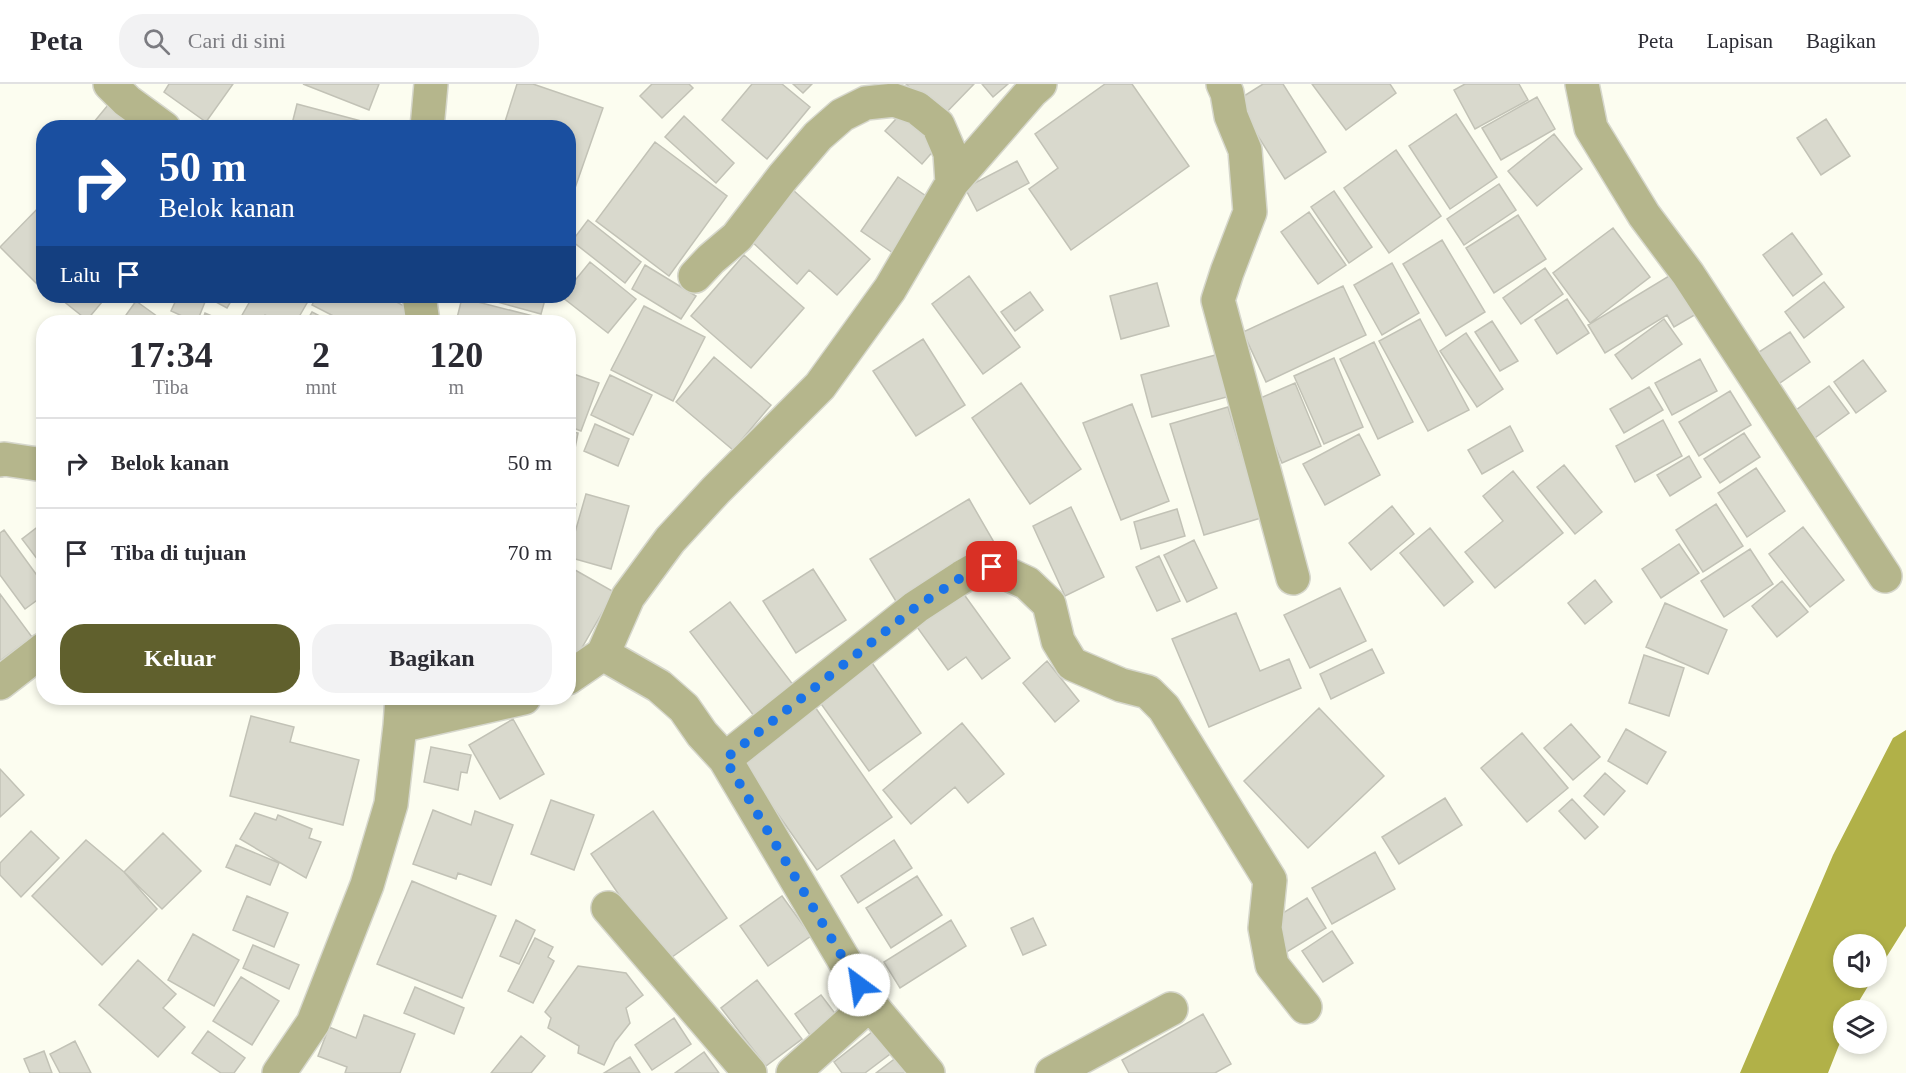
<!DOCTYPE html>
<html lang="id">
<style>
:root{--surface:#fff;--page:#f2f2f3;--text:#2b2b33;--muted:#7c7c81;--line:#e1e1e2;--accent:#60602d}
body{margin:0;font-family:Georgia,serif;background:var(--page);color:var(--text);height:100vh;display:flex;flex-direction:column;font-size:22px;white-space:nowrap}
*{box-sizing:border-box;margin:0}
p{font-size:20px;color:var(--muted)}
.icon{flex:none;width:33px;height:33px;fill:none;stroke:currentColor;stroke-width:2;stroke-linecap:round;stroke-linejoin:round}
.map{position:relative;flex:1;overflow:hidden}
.details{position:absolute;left:36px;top:231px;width:540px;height:390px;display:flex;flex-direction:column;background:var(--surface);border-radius:24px;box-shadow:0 3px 9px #0003}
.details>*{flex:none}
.top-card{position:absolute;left:36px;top:36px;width:540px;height:183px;border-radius:24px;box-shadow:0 3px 9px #0003;background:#1a4fa0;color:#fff;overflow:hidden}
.tools{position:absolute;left:1833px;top:850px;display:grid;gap:12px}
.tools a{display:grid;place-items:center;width:54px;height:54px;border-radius:50%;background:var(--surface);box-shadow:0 3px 9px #0003;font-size:30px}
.pin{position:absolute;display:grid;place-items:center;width:51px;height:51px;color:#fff;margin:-26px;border-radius:12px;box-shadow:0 3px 9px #0006}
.me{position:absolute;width:66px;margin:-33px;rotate:329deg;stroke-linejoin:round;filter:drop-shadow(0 0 4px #0008)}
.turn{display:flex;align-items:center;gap:21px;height:126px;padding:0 24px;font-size:27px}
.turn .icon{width:78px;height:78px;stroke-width:2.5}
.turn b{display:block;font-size:42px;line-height:51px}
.then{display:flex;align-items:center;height:57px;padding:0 24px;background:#0003;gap:12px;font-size:22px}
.eta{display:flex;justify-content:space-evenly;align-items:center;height:102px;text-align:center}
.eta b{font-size:36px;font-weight:600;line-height:42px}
.primary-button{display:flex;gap:12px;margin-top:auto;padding:12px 24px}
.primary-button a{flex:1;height:69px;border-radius:24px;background:var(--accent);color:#fff;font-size:24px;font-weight:600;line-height:69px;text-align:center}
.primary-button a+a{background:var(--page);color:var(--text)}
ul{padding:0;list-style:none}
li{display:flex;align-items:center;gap:18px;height:90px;padding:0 24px;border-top:2px solid var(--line)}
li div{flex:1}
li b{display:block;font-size:22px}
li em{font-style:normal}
header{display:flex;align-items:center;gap:36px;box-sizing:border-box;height:84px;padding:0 30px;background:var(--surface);border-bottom:2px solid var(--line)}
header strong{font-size:28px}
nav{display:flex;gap:33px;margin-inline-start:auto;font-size:21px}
.search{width:420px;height:54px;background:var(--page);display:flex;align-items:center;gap:15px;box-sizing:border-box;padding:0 21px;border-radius:24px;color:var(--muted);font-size:22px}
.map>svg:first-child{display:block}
</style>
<header>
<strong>Peta</strong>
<div class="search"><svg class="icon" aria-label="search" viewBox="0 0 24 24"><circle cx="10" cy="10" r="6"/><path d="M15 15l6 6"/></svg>Cari di sini</div>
<nav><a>Peta</a><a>Lapisan</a><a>Bagikan</a></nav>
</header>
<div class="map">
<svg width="1906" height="989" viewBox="0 0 1906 989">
<rect width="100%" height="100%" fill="#fcfdf0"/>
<!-- water -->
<path fill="#b1b148" d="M1906 646V842L1877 888 1876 861H1844V894H1873L1853 927H1844L1843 951 1828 989H1740L1833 771 1893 654Z"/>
<!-- building -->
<path fill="#d9d9cd" stroke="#c2c2b6" stroke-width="1.5" d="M169 0H233L206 38 164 8Z
M303 0H379L369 26Z
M517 0H533L603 24 568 124V44H503Z
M652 0H689L693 4 662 34 640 12Z
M752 0H782L810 23 767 75 722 36Z
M793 0H812L803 9Z
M906 0H974L941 34Z
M982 0H1008L993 13Z
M1105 0H1132L1189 82 1071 166 1029 105 1058 84 1035 50Z
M1263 0H1283L1326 68 1285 95 1236 17Z
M1312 0H1390L1396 9 1346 46Z
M1465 0H1519L1528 16 1475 45 1454 6Z
M1537 13 1555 45 1501 76 1482 44Z
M297 20 380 42 379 44H291Z
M108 21 136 44H89Z
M905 25 942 57 922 80 885 47Z
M1456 30 1497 93 1450 125 1409 62Z
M684 32 734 79 716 99 665 53Z
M1826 35 1850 72 1821 91 1797 54Z
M1554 50 1582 85 1537 122 1508 87Z
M655 58 727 112 669 192 596 137Z
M1396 66 1441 132 1389 169 1344 104Z
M1017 77 1029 99 977 127 965 104Z
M898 93 929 114 893 169 861 147Z
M1499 100 1516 126 1464 161 1447 135Z
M793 106 870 175 837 211 809 186 797 200 749 155Z
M1334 107 1372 163 1349 179 1311 123Z
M44 118V191L36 199 0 163Z
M1309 128 1346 181 1318 200 1281 148Z
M1518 131 1546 175 1494 209 1466 164Z
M588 136 641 178 625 199 572 157Z
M1613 144 1650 193 1590 239 1553 189Z
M1792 149 1822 190 1793 212 1763 171Z
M1442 156 1485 228 1446 252 1403 180Z
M744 171 804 224 751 284 691 232Z
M590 178 636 215 608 249 562 213 568 212V205Z
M1392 179 1419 229 1382 251 1354 201Z
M645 181 696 212 681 235 632 205Z
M1545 184 1563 210 1521 240 1503 214Z
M1674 189 1698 229 1674 243 1667 231 1605 269 1588 241Z
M969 192 1020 263 983 290 932 220Z
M1824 198 1844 223 1804 254 1785 228Z
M1157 199 1169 242 1121 255 1110 212Z
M1343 202 1366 251 1266 298 1243 248Z
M1030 208 1043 226 1015 247 1001 228Z
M57 212H107L87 236Z
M178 212H189L205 218 199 233 203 235 205 229 214 233 212 238H193V237L171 227Z
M205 212H234L227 224Z
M253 212H311L296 238H279L265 231 260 238H251L241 233Z
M317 212H385L408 224 401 238H345L312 221Z
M491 212H546L541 230 490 216Z
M462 214 541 234 540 238H456Z
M1567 215 1589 249 1557 270 1535 236Z
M136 217 165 238H121Z
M644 222 705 253 673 317 611 286Z
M312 228 331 238H306Z
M1420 235 1469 326 1428 347 1379 257Z
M1664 235 1682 260 1632 295 1615 271Z
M1492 237 1518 277 1500 287 1475 248Z
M1790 248 1810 278 1777 301 1756 270Z
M1466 249 1503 305 1477 323 1440 267Z
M923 255 965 321 916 352 873 287Z
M1374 258 1413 338 1378 355 1340 275Z
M1223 269 1234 311 1152 333 1141 291Z
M714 273 771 321 733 366 676 318Z
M1334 274 1363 343 1324 360 1294 292Z
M1700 275 1717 307 1672 331 1655 299Z
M1863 276 1886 307 1856 329 1834 298Z
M568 288 599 299 581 347 568 342Z
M610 291 652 311 633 351 591 331Z
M1021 299 1081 385 1030 420 972 334Z
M1295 299 1321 362 1282 379 1256 316Z
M1829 302 1849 329 1812 356 1792 329Z
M1649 303 1663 326 1624 349 1610 325Z
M1730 307 1751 341 1699 372 1679 338Z
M1132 320 1169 417 1121 436 1083 339Z
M1228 323 1261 434 1204 451 1170 340Z
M1663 336 1682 372 1635 398 1616 362Z
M595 340 629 355 618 382 584 367Z
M1510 342 1523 367 1482 390 1468 366Z
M568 347 578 349 569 395H568Z
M1744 349 1760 373 1720 399 1704 375Z
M1359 350 1380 391 1325 421 1303 380Z
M1689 372 1701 393 1670 412 1657 391Z
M1564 381 1602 428 1575 450 1537 403Z
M1756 384 1785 427 1747 453 1718 409Z
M1513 387 1563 449 1495 504 1465 468 1503 437 1483 412Z
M586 410 629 422 611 485 568 473Z
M969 415 995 460 897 519 870 475Z
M568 418 576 420 568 450Z
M1716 420 1743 462 1703 488 1676 446Z
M1392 422 1414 450 1371 486 1349 459Z
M1071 423 1104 493 1065 512 1033 442Z
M1177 425 1185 452 1141 465 1134 438Z
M44 438V484L22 455Z
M1803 443 1844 496 1810 523 1769 470Z
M1430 444 1473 498 1444 522 1400 469Z
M4 446 44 501V511L25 525 0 491V449Z
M1194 456 1217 504 1187 518 1164 471Z
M1679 460 1699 489 1661 514 1642 485Z
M1750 465 1773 500 1724 533 1701 497Z
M1159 472 1180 517 1157 527 1136 483Z
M568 482 614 508 572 581 568 578Z
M813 485 846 536 796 569 763 517Z
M1595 496 1612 518 1585 540 1568 519Z
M1782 497 1808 528 1777 553 1752 522Z
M1340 504 1366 557 1310 584 1284 531Z
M963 509 1010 574 982 595 966 573 948 586 917 543Z
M0 510 32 553 0 577Z
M730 518 794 602 754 632 690 548Z
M1665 519 1727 546 1708 590 1646 563Z
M1236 529 1260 587 1289 575 1301 604 1209 643 1172 555Z
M1372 565 1384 589 1331 615 1320 590Z
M1644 571 1684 584 1669 632 1629 619Z
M1047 577 1079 617 1055 638 1023 599Z
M872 579 921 649 869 687 819 617Z
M815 623 892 733 817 786 740 676Z
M1319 624 1384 692 1308 764 1244 697Z
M251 632 294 643 290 658 359 676 343 741 230 712Z
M513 635 544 690 500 715 469 661Z
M962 639 1004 690 968 719 955 703 911 740 883 706Z
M1571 640 1600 673 1573 696 1544 664Z
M1626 645 1666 668 1647 700 1608 677Z
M1522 649 1568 704 1527 738 1481 684Z
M431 663 471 671 467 689 461 688 458 706 424 698Z
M0 685 24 711 0 733Z
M1605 689 1625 707 1604 731 1584 712Z
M1445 714 1462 741 1399 780 1382 753Z
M1572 715 1598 743 1585 755 1559 727Z
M551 716 594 731 574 786 531 770Z
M433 726 471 741 475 727 513 741 491 801 458 789 456 795 413 780Z
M653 727 727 834 665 878 591 770Z
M255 729 276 736 278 731 312 745 309 754 321 758 306 794 240 755Z
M31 747 59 774 21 813 0 791V779Z
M163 749 201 787 162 825 124 788Z
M86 756 124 788 157 825 102 881 32 812Z
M894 756 912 784 858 819 841 792Z
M236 761 279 779 270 801 226 783Z
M1375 768 1395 805 1332 840 1312 804Z
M917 792 942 831 891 864 866 824Z
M412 797 496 832 462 914 377 880Z
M247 812 288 829 274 863 233 846Z
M782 812 811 852 768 882 740 842Z
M1307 814 1326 844 1285 869 1267 839Z
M1033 834 1046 861 1023 871 1011 844Z
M516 836 535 846 519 880 500 872Z
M951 836 966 862 900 904 884 878Z
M1332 847 1353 879 1323 898 1302 867Z
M193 850 239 876 214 922 168 896Z
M535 854 553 863 548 873 554 877 533 919 508 907Z
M253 861 299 881 289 905 243 884Z
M138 876 176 910 163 924 185 943 158 973 99 921Z
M578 882 626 889 643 911 626 924 630 939 615 958 604 981 578 969 579 962 548 944 551 934 545 928Z
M241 893 279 917 252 961 213 937Z
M757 896 802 955 766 982 721 924Z
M415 903 464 924 454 950 404 929Z
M821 911 837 932 810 951 795 930Z
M1203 930 1231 980 1215 989H1129L1122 976Z
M364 931 415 950 400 989H345L347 983 318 972 329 943 356 954Z
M674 934 691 960 652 986 635 961Z
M877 944 894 967 865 989H842L834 978Z
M208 947 245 974 234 989H221L192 969Z
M521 952 545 972 531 989H491Z
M75 957 91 989H60L50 970Z
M44 967 52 989H30L24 975Z
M704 968 719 989H675Z
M901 970 915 989H876Z
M630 973 640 989H604Z"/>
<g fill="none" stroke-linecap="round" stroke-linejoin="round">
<defs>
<path id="minor" d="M110 0 127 17 164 44
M1223 0 1227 9 1231 32 1245 66 1250 128 1227 188 1218 216 1293 494
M1582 0 1591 44 1644 131 1688 190 1885 492
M427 44 431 0
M695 192 711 175 737 153 783 93 818 52 842 31 866 19 894 16 917 24 938 41 950 69 952 99
M419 212 423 238
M0 376 4 375 44 381
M603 570 659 602 684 624 702 650 725 675 870 920 928 989
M568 594 603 570 628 513 670 456 716 406 820 302 890 205 952 99 1032 7 1040 0
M0 599 44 565
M400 642 524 614
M725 675 916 523 962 493 978 484 992 483 1027 499 1049 520 1058 557 1072 580 1121 601 1148 608 1164 624 1270 796 1265 844 1272 881 1305 923
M608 824 750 989
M279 989 313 939 367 801 391 720 400 642 402 614
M793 989 870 920
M1052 989 1171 925"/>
</defs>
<!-- minor casing -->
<use href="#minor" stroke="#d6d7cc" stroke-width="36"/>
<!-- minor -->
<use href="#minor" stroke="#b5b68c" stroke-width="33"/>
</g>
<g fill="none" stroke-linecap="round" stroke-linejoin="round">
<!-- route -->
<path stroke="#1a73e8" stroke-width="10" stroke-dasharray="0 18" d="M859 901 725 675 916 523 962 493 978 484 992 483"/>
</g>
</svg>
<div class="tools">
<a><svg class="icon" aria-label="sound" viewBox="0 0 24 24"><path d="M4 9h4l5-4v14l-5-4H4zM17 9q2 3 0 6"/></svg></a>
<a><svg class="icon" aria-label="layers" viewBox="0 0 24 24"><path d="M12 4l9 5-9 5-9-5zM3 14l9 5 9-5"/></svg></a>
</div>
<div class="pin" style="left:992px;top:483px;background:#d93025"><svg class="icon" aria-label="arrive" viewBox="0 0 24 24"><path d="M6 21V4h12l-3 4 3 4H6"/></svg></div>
<svg class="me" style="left:859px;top:901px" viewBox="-20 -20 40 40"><circle r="19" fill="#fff"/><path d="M0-13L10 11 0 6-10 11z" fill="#1a73e8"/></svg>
<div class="top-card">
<div class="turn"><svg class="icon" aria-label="right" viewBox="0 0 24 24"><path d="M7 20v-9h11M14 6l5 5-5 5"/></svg><div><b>50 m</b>Belok kanan</div></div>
<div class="then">Lalu<svg class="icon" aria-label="arrive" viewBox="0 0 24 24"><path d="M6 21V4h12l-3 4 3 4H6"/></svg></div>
</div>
<section class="details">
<div class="eta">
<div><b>17:34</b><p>Tiba</p></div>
<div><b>2</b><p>mnt</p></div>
<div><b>120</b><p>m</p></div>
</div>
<ul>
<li><svg class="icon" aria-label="right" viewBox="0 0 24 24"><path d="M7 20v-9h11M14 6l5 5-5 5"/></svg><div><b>Belok kanan</b></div><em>50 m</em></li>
<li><svg class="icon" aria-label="arrive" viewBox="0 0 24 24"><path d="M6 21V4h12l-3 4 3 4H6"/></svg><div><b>Tiba di tujuan</b></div><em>70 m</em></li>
</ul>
<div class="primary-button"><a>Keluar</a><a>Bagikan</a></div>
</section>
</div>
